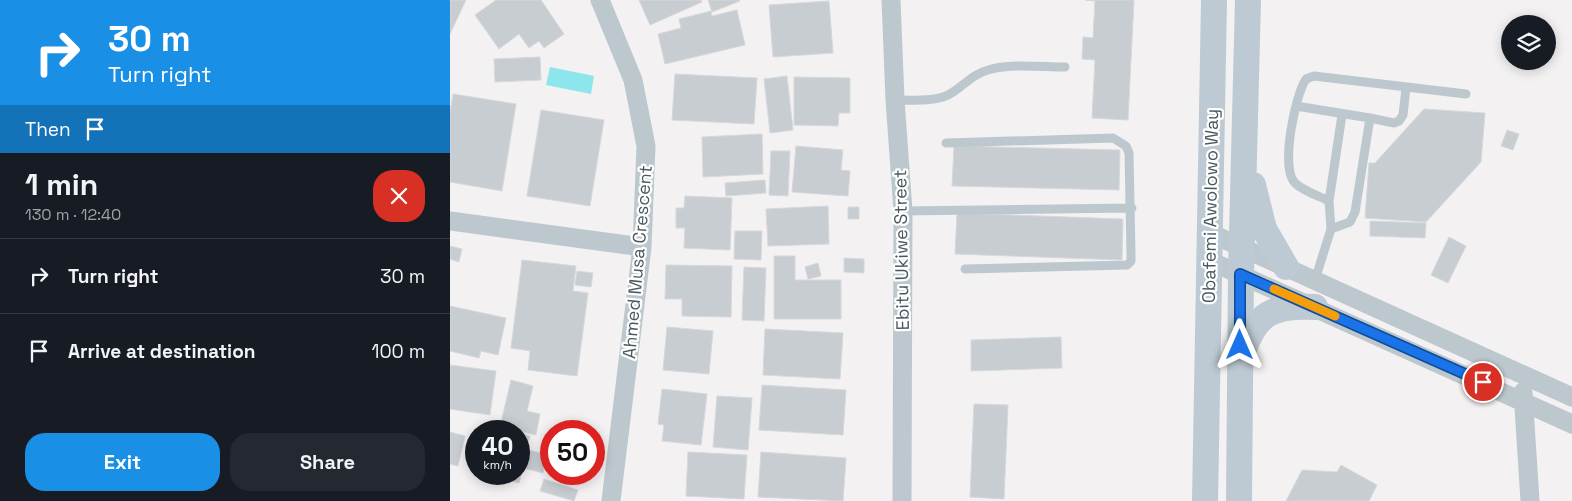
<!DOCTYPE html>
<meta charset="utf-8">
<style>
:root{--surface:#171b24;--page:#242831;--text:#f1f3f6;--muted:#9ea1a6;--line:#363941;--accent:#198fe6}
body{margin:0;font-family:"Space Grotesk",sans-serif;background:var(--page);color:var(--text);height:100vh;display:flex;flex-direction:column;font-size:19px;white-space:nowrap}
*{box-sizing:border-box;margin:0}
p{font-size:16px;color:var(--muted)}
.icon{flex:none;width:28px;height:28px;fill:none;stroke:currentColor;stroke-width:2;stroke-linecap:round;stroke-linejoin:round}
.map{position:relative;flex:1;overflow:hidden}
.drawer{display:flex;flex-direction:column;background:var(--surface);width:450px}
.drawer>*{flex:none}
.top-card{background:#198fe6;color:#fff;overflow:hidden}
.controls{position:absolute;left:1051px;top:15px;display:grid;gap:10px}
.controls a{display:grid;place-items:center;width:55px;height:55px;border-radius:50%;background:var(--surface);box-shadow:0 2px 12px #0003;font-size:25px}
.speed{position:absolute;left:15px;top:420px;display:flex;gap:10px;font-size:25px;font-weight:700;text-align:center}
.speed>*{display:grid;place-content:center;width:65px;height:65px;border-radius:50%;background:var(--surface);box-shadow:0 2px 12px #0003;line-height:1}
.speed small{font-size:12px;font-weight:400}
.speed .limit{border:8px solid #d22;background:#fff;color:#111}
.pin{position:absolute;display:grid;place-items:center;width:42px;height:42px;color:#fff;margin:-21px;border:2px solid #fff;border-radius:50%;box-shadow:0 1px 5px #0007}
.me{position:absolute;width:55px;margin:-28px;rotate:0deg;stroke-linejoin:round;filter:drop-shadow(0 0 4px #0008)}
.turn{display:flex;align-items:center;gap:18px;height:105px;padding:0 25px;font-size:22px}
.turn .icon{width:65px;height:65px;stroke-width:2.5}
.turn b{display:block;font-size:35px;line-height:42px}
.then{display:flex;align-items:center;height:48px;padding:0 25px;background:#0003;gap:10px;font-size:19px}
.round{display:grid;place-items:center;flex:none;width:52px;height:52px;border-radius:20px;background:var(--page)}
.head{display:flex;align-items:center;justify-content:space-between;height:85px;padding:0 25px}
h1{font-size:30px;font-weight:600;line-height:38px}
.cta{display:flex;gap:10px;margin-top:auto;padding:10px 25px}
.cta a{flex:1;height:58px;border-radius:20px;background:var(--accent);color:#fff;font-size:20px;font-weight:600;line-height:58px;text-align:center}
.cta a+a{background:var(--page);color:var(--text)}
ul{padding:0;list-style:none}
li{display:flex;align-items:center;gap:15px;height:75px;padding:0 25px;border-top:1px solid var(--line)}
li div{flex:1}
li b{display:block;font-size:19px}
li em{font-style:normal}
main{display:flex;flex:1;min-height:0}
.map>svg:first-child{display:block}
</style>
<main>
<section class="drawer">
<div class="top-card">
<div class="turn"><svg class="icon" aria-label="right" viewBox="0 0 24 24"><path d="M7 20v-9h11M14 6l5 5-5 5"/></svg><div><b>30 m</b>Turn right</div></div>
<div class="then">Then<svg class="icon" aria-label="arrive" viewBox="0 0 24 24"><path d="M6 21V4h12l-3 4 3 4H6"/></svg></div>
</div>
<div class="head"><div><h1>1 min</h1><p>130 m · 12:40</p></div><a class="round" style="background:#d93025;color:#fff"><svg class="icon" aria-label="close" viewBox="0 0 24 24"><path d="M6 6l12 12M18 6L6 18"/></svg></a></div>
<ul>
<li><svg class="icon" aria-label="right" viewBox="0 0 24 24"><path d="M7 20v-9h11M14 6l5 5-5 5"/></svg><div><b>Turn right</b></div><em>30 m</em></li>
<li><svg class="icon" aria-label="arrive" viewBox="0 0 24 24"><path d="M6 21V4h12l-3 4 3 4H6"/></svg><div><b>Arrive at destination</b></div><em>100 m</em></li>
</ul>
<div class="cta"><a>Exit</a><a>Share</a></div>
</section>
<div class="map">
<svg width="1122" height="501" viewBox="0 0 1122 501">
<rect width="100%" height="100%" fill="#f4f1f2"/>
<!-- water -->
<path fill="#8ee6ed" d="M100 67 144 76 141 94 96 85Z"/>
<!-- building -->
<path fill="#c8cdd1" stroke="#d5d8dc" d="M0 0H16L0 34Z
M46 0H91L114 34 94 48 89 41 79 48 69 34 49 49 25 15Z
M189 0H251L252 2 200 25Z
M258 0H289L290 1 262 12Z
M635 0H684L678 120 642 118 645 60 632 59 633 37 643 38 645 1Z
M379 1 383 53 323 57 319 5Z
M287 10 295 45 215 64 208 34 231 28 229 19 261 11 262 16Z
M90 57 91 80 45 82 44 59Z
M225 74 307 78 304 124 222 120Z
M337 76 343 130 320 133 314 79Z
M344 77 400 78V113H389L388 126 344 125Z
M3 94 66 104 52 191 0 182V113Z
M974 109 1035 113 1031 162 976 222 915 218 919 163H925Z
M91 110 154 120 140 206 77 196Z
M1057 130 1069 134 1063 150 1051 146Z
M312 134 313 174 253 177 252 137Z
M346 146 393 150 391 170 400 171 398 196 342 192Z
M504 146 670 150 669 190 502 186Z
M321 151H340L338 196 319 195Z
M315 180 316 193 276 196 275 183Z
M235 196 282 198 280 250 234 248 235 228H226V208H234Z
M378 206 379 244 318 246 316 209Z
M398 207H409V219H398Z
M507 213 673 219 672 260 505 254Z
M920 221 976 223 975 238 920 236Z
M285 231H312L311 260 284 259Z
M999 237 1016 246 998 283 981 275Z
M0 246 12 249 9 262 0 259Z
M324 256H345V280H391V319H324Z
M394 258 414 259V273L394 272Z
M72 260 126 266 123 291 138 293 127 376 78 370 80 351 61 348Z
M368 263 371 276 358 279 355 267Z
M216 265 282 266 281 317 232 316V299H215Z
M294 267 316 268 314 321 292 320Z
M127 271 143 273 141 287 125 285Z
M0 306 56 318 48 355 31 351 29 358 0 351Z
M217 327 263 331 259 374 213 370Z
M315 329 393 333 390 379 313 375Z
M611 337 612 368 521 371V340Z
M0 365 46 371 40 415 0 409Z
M61 380 83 386 77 411 90 414 86 435 50 427Z
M312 385 396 390 393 435 309 430Z
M212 389 257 394 251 445 212 441 214 425 208 424Z
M267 396 302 398 298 450 263 447Z
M524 404 558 405 554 499 520 497Z
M0 432 15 436 8 466 0 464Z
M69 433 80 436 76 449 97 455 93 473 73 468 69 483 39 475 69 474Z
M238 452 297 455 294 499 236 496Z
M311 452 396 458 393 501 308 497Z
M891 465 927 485 919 501H836L852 470 887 472Z
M94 479 128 490 124 501 90 491Z"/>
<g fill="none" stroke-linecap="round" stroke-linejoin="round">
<!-- lane -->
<path stroke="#bdc8ce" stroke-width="9" d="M445 100C462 100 483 102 498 95 512 88 522 74 538 70 561 63 591 67 615 67
M846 106 920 118 905 212 900 222 881 229
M920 118 944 123 949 121 953 115 956 88
M496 143 663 138 676 146 679 153 681 254V261L677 265 515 269
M879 201 892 115
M453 211 682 208
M865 280 881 229 879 201C869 196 853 191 845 183 830 168 845 95 856 79L864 76 1016 94"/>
<!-- street -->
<path stroke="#bdc8ce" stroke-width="19" d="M150 0 183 80 196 146 192 247 161 501
M441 0 445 100 453 211 452 501
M0 221 192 247
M760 233 1122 397
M758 260 1122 424
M1073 392 1080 501"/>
<!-- secondary -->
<path stroke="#bdcad3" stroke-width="26" d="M803 185 814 229 836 267
M793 352C806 312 825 305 865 307
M755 501 764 0
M789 501 791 274 798 0"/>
</g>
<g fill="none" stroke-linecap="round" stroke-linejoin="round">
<defs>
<path id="route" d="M790 345V274L1033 382"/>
</defs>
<!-- route casing -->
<use href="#route" stroke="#114b97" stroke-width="12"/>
<!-- route -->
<use href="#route" stroke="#1a73e8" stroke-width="9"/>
<!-- slow -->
<path stroke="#f59e0b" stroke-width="9" d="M824 289 885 316"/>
</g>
<g text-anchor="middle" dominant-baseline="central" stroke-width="4.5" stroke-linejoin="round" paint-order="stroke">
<!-- street labels -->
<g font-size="18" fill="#49585f" stroke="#fff">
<text transform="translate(760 206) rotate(-89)">Obafemi Awolowo Way</text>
<text transform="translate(451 250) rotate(-91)">Ebitu Ukiwe Street</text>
<text transform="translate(187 262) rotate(-85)">Ahmed Musa Crescent</text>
</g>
</g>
</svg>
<div class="controls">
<a><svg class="icon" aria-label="layers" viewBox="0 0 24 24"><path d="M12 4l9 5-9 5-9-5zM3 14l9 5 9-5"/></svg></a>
</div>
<div class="speed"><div>40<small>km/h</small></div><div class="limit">50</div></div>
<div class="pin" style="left:1033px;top:382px;background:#d93025"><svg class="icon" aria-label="arrive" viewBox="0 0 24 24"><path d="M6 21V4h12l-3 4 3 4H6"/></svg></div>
<svg class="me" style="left:790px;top:345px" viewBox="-20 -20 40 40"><path d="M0-17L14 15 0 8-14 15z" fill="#1a73e8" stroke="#fff" stroke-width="4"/></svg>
</div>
</main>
